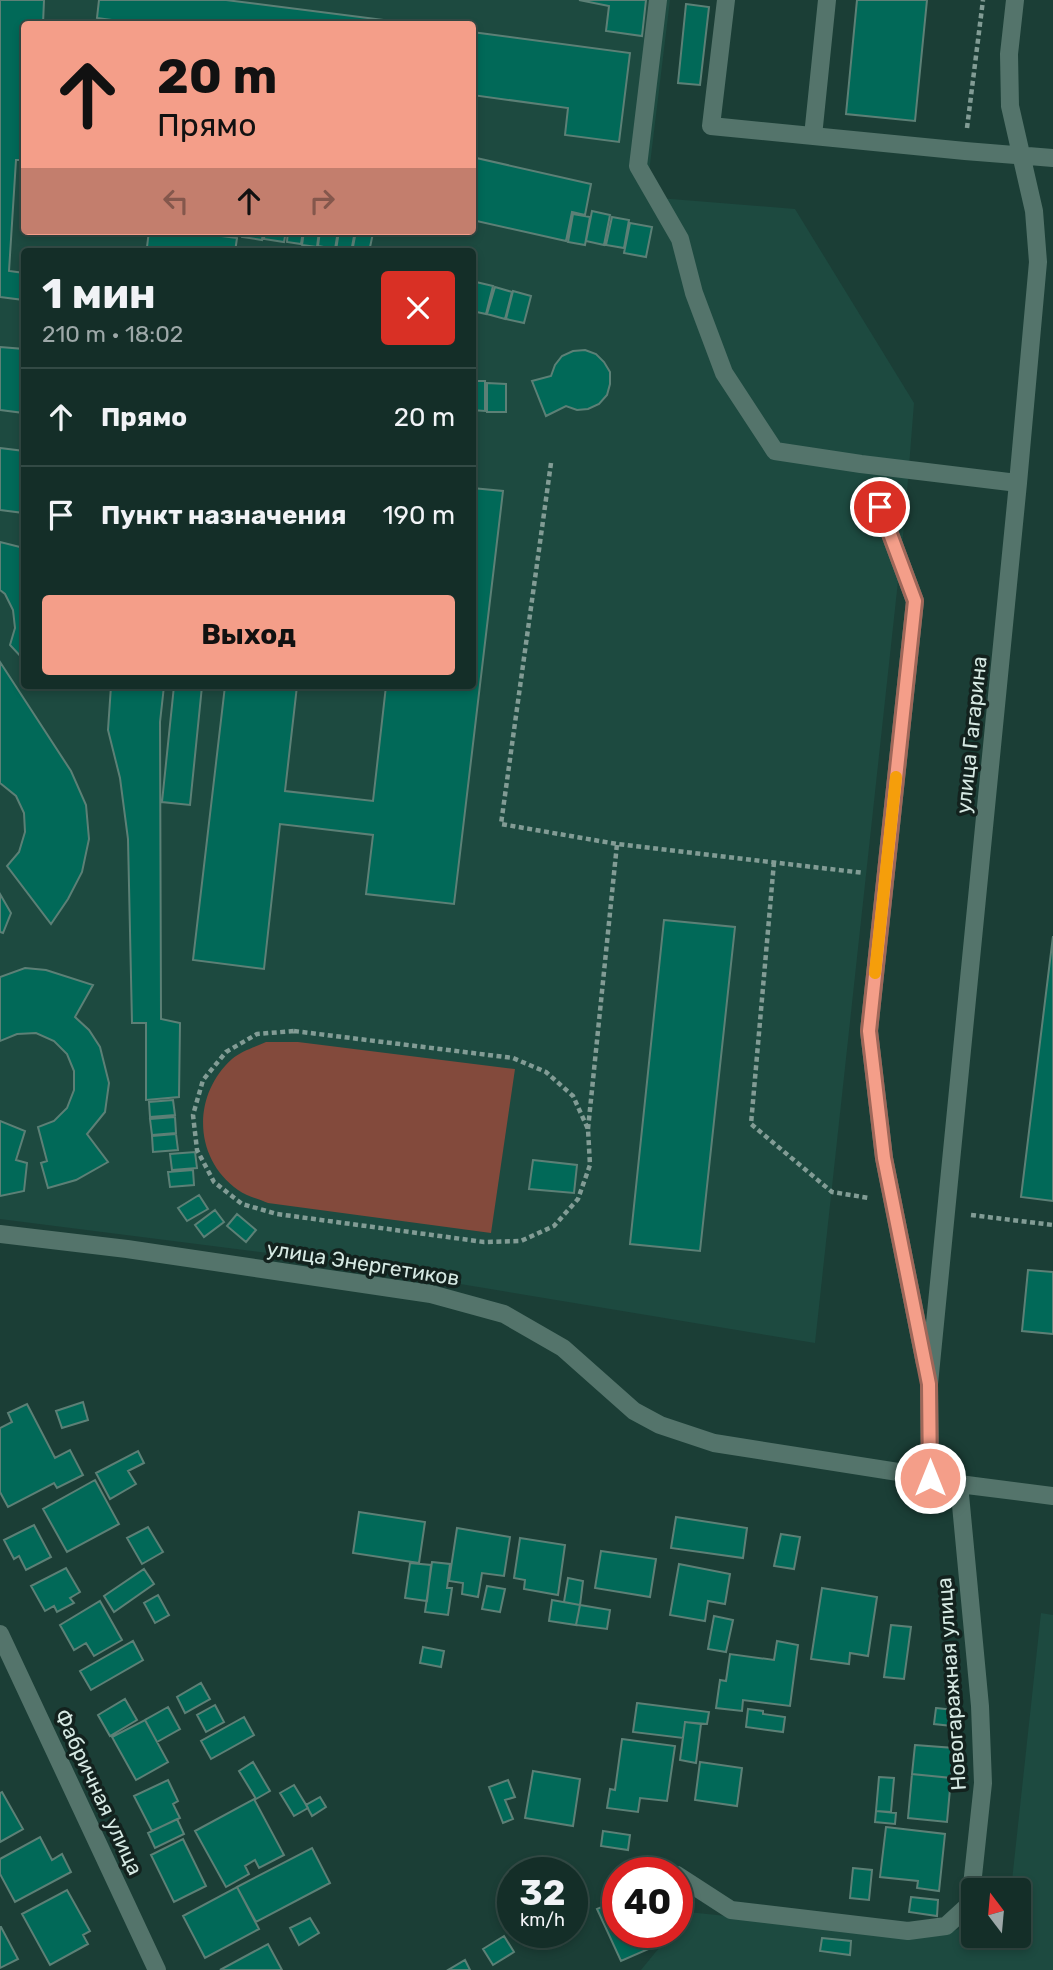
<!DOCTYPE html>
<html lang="ru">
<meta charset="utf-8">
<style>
:root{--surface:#142e28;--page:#213a34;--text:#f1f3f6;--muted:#9da8a8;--line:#334a45;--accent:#f49e89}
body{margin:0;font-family:Rubik,sans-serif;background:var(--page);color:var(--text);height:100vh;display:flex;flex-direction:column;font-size:26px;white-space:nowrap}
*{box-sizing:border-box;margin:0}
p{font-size:23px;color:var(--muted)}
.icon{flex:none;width:38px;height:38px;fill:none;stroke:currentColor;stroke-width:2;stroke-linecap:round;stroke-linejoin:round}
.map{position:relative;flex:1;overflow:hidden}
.details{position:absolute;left:21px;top:248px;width:455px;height:441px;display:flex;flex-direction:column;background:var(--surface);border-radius:7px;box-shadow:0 4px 10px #0003,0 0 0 2px var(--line)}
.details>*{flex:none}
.banner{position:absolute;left:21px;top:21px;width:455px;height:214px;border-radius:7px;box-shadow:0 4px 10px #0003,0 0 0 2px var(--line);background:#f49e89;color:#111;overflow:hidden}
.needle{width:46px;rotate:344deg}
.tools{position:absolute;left:961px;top:1878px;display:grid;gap:14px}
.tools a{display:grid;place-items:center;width:70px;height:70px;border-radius:7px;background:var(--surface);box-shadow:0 4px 10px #0003,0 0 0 2px var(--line);font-size:35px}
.speed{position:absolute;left:497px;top:1857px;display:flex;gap:14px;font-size:35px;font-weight:700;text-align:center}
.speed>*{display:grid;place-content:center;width:91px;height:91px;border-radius:50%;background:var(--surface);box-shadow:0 4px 10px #0003,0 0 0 2px var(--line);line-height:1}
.speed small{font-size:18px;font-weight:400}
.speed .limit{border:10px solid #d22;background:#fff;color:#111}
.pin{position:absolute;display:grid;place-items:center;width:60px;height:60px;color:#fff;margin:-30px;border:4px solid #fff;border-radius:50%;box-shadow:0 2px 7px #0007}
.me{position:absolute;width:77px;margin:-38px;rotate:0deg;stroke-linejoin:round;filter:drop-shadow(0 0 5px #0008)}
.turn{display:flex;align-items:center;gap:24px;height:147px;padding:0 21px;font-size:32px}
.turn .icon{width:91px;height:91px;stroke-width:2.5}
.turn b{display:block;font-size:49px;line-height:60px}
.lanes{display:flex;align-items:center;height:66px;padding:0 21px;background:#0003;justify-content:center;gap:35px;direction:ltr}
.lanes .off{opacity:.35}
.round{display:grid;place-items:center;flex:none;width:74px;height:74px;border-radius:7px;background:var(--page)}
.overview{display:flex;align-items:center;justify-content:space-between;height:119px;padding:0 21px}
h1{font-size:42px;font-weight:700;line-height:52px}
.button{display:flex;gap:14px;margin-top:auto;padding:14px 21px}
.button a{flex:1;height:80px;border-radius:7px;background:var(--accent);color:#111;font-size:28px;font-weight:700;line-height:80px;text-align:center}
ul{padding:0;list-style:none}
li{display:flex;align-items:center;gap:21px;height:98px;padding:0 21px;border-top:2px solid var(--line)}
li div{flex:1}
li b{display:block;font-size:26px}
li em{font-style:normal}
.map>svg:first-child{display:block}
</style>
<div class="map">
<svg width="1053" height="1970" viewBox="0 0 1053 1970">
<rect width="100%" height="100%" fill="#1b3e36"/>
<!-- built -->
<path fill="#1d4a40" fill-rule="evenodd" d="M0 0H670L646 197 795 209 914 403 905 517 815 1343 292 1256 0 1219ZM24 24H472V231H24ZM24 252H472V686H24Z
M1041 1613 1053 1615V1970H641L672 1932H677V1925L688 1912 926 1937 973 1926V1936H1018V1890H1011Z"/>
<!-- green -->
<path fill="#834a3c" d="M266 1042H298L515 1069 491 1233 268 1203C259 1199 246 1196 238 1190 193 1158 192 1095 232 1059 241 1051 255 1047 266 1042Z"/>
<!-- building -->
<path fill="#016958" stroke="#5c8076" stroke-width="2" d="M0 0H44L43 24H24V160H16L9 271 24 273V300L0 297Z
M99 0H226L415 24H119L120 21 97 18Z
M579 0H646L642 36 606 31 609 6Z
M857 0H927L915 121 846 114Z
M686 4 709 7 700 85 678 83Z
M472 32 630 53 619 142 565 135 568 108 472 95Z
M472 157 591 184 585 215 572 212 566 241 472 220Z
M592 211 610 215 604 245 586 241Z
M573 214 590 217 585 245 568 242Z
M612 217 629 220 624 248 606 245Z
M630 223 652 227 646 257 624 253Z
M149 231H182L237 238 235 252H186L147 247Z
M243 231H263L262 240 242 237Z
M265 231H286L284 242 264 239Z
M288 231H303L301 244 287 242Z
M304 231H319L317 247 302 245Z
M320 231H338L335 249 318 246Z
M339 231H355L351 252 336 250Z
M356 231 373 233 369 252H352Z
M476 282 493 286 486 314 472 311V295Z
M495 287 512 292 505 319 487 314Z
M513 291 531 296 524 323 506 319Z
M0 347 24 349V413L0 410Z
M585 350 596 354 604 362 610 372V384L607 395 599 404 588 409 577 410 566 406 546 416 532 381 551 376 555 365 562 356 573 351Z
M472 381H485V411L472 410Z
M487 383 506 384V412H487Z
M0 448 24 451V513L0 510Z
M472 488 503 491 454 904 366 894 373 835 280 824 264 969 193 960 225 686H297L285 791 373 801 386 686H472Z
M0 542 24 548V660L10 645 15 628 13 610 5 594 0 590Z
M0 662 71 771 86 805 89 839 82 872 68 899 51 924 7 866 19 852 25 832 24 813 16 796 0 783Z
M111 686H164L160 722 161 1019 180 1023 179 1097 146 1100V1023H132L128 839 120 778 108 730Z
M174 686H202L190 805 162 802Z
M0 894 11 913 3 933 0 932Z
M664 920 735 927 700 1251 630 1244Z
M1053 936V1201L1021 1197Z
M25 968 46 970 93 985 75 1017 89 1030 100 1047 109 1083 105 1112 87 1134 108 1162 76 1180 48 1188 41 1163 47 1161 38 1127 54 1121 67 1108 74 1090V1071L67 1054 54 1041 36 1033 17 1034 0 1041V977Z
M173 1100 175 1115 150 1117 149 1102Z
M175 1117 176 1133 152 1135 150 1119Z
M0 1121 25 1131 16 1160 27 1163 24 1191 0 1196Z
M176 1134 178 1150 153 1152 152 1136Z
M195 1152 197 1168 172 1170 170 1154Z
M533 1160 577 1165 574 1193 529 1189Z
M193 1170 194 1185 170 1187 168 1172Z
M199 1195 208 1209 187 1221 178 1208Z
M215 1210 224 1222 204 1237 195 1225Z
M237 1214 256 1230 246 1242 227 1226Z
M1028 1270 1053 1272V1334L1022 1331Z
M83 1402 88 1420 62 1428 56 1411Z
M27 1404 55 1458 70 1450 83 1475 57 1488 54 1483 8 1507 0 1492V1428L12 1422 8 1413Z
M138 1451 144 1463 128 1471 136 1484 110 1499 96 1473Z
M95 1480 119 1524 67 1552 43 1509Z
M359 1512 425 1522 419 1563 353 1553Z
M676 1517 747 1528 743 1558 671 1548Z
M34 1525 51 1557 26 1570 19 1556 14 1559 4 1540Z
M148 1527 163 1552 142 1564 127 1538Z
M457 1528 510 1537 504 1576 482 1573 478 1597 462 1594 463 1583 449 1581Z
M781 1534 800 1537 794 1569 774 1566Z
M520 1538 565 1545 558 1595 524 1589 525 1580 514 1578Z
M601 1551 656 1559 650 1597 595 1588Z
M432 1562 450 1564 447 1588H452L448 1615 425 1612Z
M410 1563 431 1565 427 1601 405 1598Z
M679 1564 730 1574 725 1604 708 1601 705 1621 670 1615Z
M66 1568 80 1592 70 1598 74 1603 57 1612 54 1606 45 1611 31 1586Z
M144 1569 154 1584 114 1612 104 1596Z
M568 1578 583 1581 580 1605 564 1602Z
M487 1586 505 1589 500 1612 482 1609Z
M822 1588 877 1597 868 1656 850 1653 849 1664 811 1659Z
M158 1595 169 1615 155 1623 144 1603Z
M552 1600 580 1605 576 1625 549 1621Z
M100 1601 122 1640 94 1656 86 1643 74 1650 60 1625Z
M580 1605 610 1610 607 1629 576 1625Z
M714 1616 733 1620 726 1652 708 1649Z
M891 1625 911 1627 904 1679 884 1677Z
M133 1641 143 1660 91 1690 80 1671Z
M777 1641 798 1645 790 1706 743 1700 742 1711 716 1708 720 1680 726 1681 730 1654 774 1660Z
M423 1647 444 1651 441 1667 420 1663Z
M201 1683 210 1699 185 1713 177 1697Z
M125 1699 137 1720 110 1736 98 1715Z
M637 1703 709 1712 707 1724 685 1722 683 1738 633 1732Z
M215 1705 224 1722 206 1732 197 1715Z
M168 1707 180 1729 157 1742 145 1720Z
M936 1708 963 1711 961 1727 934 1724Z
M748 1709 763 1711V1714L785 1717 783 1732 746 1727Z
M244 1717 254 1735 211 1759 201 1741Z
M145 1720 168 1762 136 1780 112 1737Z
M685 1722 701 1724 696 1763 680 1760Z
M622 1739 675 1746 667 1801 640 1798 638 1812 607 1808 610 1789 615 1790Z
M915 1745 954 1748 951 1778 912 1774Z
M253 1762 270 1791 256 1799 239 1771Z
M700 1762 742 1768 737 1806 695 1800Z
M533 1771 580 1779 573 1826 525 1818Z
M912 1774 951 1778 947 1822 908 1818Z
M879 1777 894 1778 891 1812 876 1811Z
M168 1780 178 1801 173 1804 180 1818 152 1831 134 1796Z
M508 1780 515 1797 505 1800 513 1819 503 1823 489 1787Z
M294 1785 308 1808 294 1816 280 1793Z
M2 1792 23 1829 0 1842V1793Z
M320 1797 326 1807 312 1816 306 1805Z
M254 1799 284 1855 259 1868 255 1860 245 1866 249 1874 226 1887 195 1831Z
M876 1811 896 1813 895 1824 875 1822Z
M177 1819 184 1834 155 1848 148 1833Z
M886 1827 945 1834 939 1891 917 1888 918 1881 880 1877Z
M603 1831 630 1835 628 1850 601 1846Z
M40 1837 52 1860 62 1854 71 1872 15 1902 0 1874V1859Z
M183 1839 206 1886 174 1902 151 1855Z
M312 1848 330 1883 256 1922 237 1887Z
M853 1868 872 1870 869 1900 850 1898Z
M237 1887 259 1929 205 1958 183 1916Z
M67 1890 90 1931 83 1935 88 1944 50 1965 22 1914Z
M911 1897 938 1900 937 1916 909 1912Z
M618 1900V1932H646L653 1947 621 1961 597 1909Z
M310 1918 319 1933 299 1945 290 1928Z
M0 1927H1L18 1959 0 1968Z
M504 1936 514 1952 493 1965 483 1949Z
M822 1938 851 1941 850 1955 820 1951Z
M268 1944 282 1970H220Z
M465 1960 470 1970H448Z"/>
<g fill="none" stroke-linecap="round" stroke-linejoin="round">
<!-- path -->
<path stroke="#829c95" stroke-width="4.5" stroke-dasharray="5 3.5" stroke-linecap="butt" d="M967 128 983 0
M551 463 501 824 617 844 864 873
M774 862 751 1124 832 1192 869 1198
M294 1031 513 1058 546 1072 573 1096 588 1129 590 1165 578 1199 554 1226 521 1241 484 1242 277 1214 242 1204 214 1182 197 1150 193 1115 203 1080 226 1052 257 1034Z
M588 1129 617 844
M971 1215 1053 1225"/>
<!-- minor -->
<path stroke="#54746b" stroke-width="18" d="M658 0 638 166 680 239 694 293 724 373 775 451 861 464 1018 483
M726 0 711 126 965 151 1053 158
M813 136 827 0
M880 507 915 601 869 1031 884 1158 925 1364
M0 1234 127 1249 431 1294 504 1314 563 1348 634 1411 660 1425 714 1443 930 1477 959 1484 1053 1496
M930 1477 929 1384 1018 483 1038 262 1034 211 1010 106 1009 54 1015 0
M0 1634 157 1970
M677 1875 731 1910 908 1931 946 1926 970 1904 983 1783 980 1706 959 1484"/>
</g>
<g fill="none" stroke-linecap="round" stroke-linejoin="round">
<defs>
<path id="route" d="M880 507 915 601 869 1031 884 1158 929 1384 930 1478"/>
</defs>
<!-- route casing -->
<use href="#route" stroke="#9f6759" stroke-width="18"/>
<!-- route -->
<use href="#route" stroke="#f49e89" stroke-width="12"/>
<!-- slow -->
<path stroke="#f59e0b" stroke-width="12" d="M875 973 896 777"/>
</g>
<g text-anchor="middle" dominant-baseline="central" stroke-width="7" stroke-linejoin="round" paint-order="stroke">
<!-- street labels -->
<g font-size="21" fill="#d6e9e3" stroke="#13221e">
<text transform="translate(971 735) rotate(-84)">улица Гагарина</text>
<text transform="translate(363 1263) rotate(9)">улица Энергетиков</text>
<text transform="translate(951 1684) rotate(-94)">Новогаражная улица</text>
<text transform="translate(99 1792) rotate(65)">Фабричная улица</text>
</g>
</g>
</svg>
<div class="tools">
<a><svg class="needle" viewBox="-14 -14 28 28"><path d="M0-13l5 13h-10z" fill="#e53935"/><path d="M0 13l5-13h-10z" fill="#9da8a8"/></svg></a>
</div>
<div class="speed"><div>32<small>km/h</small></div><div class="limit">40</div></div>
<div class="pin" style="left:880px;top:507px;background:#d93025"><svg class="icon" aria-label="arrive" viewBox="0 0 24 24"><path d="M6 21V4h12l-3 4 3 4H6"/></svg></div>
<svg class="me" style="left:930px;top:1478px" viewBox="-20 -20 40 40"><circle r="17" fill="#f49e89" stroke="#fff" stroke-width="3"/><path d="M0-11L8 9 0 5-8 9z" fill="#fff"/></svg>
<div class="banner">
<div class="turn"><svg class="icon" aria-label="ahead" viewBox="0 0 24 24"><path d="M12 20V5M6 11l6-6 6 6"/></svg><div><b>20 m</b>Прямо</div></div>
<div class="lanes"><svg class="icon off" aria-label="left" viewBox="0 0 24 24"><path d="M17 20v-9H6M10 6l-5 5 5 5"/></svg><svg class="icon" aria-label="ahead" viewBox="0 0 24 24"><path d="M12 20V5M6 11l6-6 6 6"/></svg><svg class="icon off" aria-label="right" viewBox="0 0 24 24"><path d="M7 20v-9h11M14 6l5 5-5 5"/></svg></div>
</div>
<section class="details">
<div class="overview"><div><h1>1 мин</h1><p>210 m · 18:02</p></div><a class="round" style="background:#d93025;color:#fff"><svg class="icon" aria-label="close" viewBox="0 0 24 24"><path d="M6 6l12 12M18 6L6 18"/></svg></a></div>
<ul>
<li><svg class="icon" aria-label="ahead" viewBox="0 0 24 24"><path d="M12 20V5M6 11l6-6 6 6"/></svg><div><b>Прямо</b></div><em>20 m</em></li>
<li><svg class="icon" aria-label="arrive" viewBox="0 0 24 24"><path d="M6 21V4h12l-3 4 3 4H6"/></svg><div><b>Пункт назначения</b></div><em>190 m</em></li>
</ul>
<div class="button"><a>Выход</a></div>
</section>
</div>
